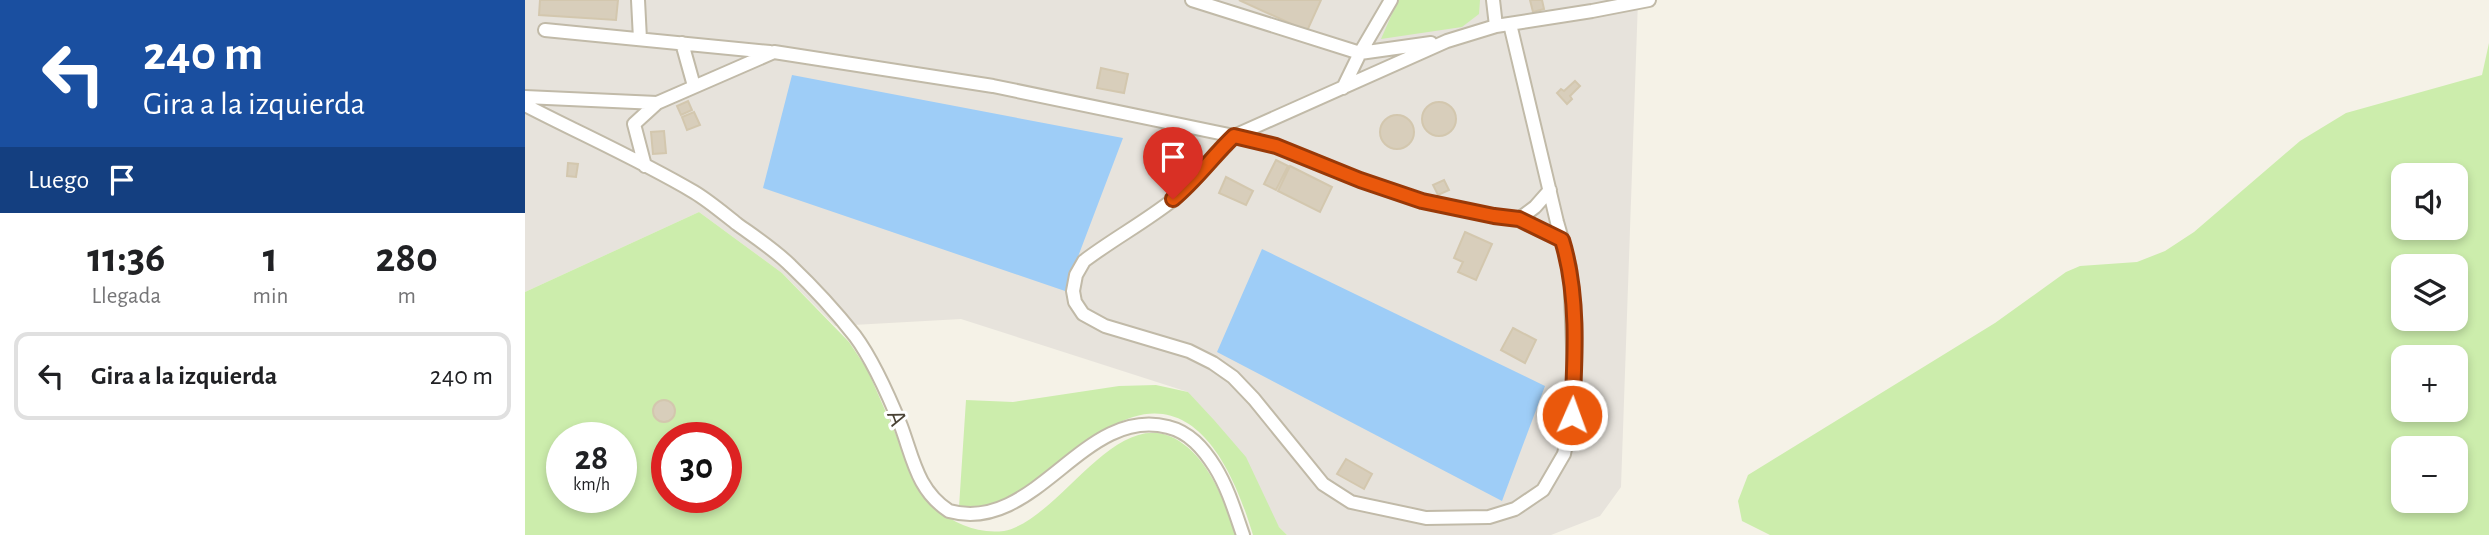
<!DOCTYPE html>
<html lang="es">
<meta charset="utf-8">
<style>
:root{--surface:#fff;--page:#f6f6f6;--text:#202124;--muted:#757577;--line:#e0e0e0}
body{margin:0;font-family:"Alegreya Sans",sans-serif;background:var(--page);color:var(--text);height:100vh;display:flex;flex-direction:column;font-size:26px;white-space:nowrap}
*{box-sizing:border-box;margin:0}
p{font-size:23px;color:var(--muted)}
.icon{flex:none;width:38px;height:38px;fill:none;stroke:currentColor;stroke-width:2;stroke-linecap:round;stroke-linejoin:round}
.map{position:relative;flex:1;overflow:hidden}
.drawer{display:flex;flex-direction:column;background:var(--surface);width:525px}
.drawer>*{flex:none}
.banner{background:#1a4fa0;color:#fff;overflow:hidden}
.fabs{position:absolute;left:1866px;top:163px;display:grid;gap:14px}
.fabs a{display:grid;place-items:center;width:77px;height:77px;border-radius:14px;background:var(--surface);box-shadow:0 4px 10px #0003;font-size:35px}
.speed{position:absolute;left:21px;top:422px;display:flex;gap:14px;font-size:35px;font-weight:700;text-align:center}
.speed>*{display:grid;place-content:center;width:91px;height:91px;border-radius:50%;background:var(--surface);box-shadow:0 4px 10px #0003;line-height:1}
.speed small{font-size:18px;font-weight:400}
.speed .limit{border:10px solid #d22;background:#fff;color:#111}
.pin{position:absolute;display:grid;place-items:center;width:60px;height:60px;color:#fff;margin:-72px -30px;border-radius:50% 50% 50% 0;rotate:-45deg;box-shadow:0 0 7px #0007}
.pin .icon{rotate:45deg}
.me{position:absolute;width:77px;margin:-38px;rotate:2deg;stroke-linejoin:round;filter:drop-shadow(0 0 5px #0008)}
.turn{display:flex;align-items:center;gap:24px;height:147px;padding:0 28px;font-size:32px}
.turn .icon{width:91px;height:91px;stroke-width:2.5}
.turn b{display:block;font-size:49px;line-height:60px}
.then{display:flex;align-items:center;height:66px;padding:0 28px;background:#0003;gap:14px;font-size:26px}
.eta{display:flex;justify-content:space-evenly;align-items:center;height:119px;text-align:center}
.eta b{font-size:42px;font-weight:700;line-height:49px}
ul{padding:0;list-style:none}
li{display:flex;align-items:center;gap:21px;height:88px;margin:0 14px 10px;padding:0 14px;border:4px solid var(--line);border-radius:14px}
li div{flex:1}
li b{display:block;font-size:26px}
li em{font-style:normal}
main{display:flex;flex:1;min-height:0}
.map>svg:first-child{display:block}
</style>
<main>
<section class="drawer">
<div class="banner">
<div class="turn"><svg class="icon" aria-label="left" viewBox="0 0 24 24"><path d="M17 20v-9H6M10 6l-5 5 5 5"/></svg><div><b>240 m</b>Gira a la izquierda</div></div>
<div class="then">Luego<svg class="icon" aria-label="arrive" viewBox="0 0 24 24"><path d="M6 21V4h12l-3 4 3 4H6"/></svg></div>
</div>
<div class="eta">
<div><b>11:36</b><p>Llegada</p></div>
<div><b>1</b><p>min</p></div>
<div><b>280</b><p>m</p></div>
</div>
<ul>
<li><svg class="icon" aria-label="left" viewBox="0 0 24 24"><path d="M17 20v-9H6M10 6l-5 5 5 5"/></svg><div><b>Gira a la izquierda</b></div><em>240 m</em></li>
</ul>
</section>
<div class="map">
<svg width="1964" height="535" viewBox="0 0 1964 535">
<rect width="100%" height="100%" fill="#f5f2e7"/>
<!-- industrial -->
<path fill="#e7e3dc" d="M0 0H1113L1096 487 1075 516 1026 535H762L754 527 663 392 436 319 310 326 257 273 174 212 0 292Z"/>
<!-- green -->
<path fill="#ccedac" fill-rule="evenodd" d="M873 0H955L954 14 937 27 856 39Z
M1964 43V535H1245L1217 521 1213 501 1223 475 1470 323 1541 272 1555 266 1612 262 1640 251 1669 232 1775 141 1821 113 1957 75ZM1930 175V228H1878V175ZM1930 266V318H1878V266ZM1930 357V410H1878V357ZM1930 448V500H1878V448Z
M174 212 257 273 324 342 342 369 396 492C416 517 445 535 479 531 534 520 589 407 649 438 683 456 699 500 711 535H0V292ZM37 438H96V497H37ZM142 438H201V497H142Z
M631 385 663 392 689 420 721 457 754 527 762 535H728C708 469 668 378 584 428 548 449 524 486 489 508 470 517 454 511 434 507L441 400 488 402 594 386Z"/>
<!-- water -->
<path fill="#9ecdf7" d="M267 75 598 138 540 291 238 188Z
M737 249 1020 386 977 501 692 352Z"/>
<!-- building -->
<path fill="#d8cebb" stroke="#d3c7ae" stroke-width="2" d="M15 0H93L91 20 14 15Z
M714 0H796L782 31Z
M1005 0H1017L1019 9 1008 12Z
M576 68 603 74 599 93 572 88Z
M1050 81 1055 86 1045 96 1047 99 1042 104 1032 93 1036 89 1039 91Z
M163 101 167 110 156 115 152 106Z
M897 119a17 17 0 1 1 34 0a17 17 0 1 1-34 0Z
M169 112 175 125 162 130 157 117Z
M855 132a17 17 0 1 1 34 0a17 17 0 1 1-34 0Z
M139 131 141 153 128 154 126 132Z
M751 160 763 166 751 190 739 184Z
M43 163 53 164 51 177 42 176Z
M765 166 807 187 795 212 753 191Z
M701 177 728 191 721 205 694 193Z
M919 180 924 190 913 195 908 185Z
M940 232 967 244 951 280 933 272 938 262 929 258Z
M988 328 1011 340 1000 363 976 350Z
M128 411a11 11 0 1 1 22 0a11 11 0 1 1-22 0Z
M821 459 847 474 839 489 812 474Z"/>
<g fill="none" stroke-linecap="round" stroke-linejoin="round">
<defs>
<path id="minor" d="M113 0 115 39
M667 0 835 53 906 43
M968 0 971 26
M985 24 1032 222 1045 267 1049 374 1047 415 1039 454 1018 490 990 509 964 517 901 518 826 502 798 484 729 399 708 377 688 363 664 351 580 326 558 314 550 302 548 291 551 275 559 261C588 239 620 222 649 199 672 181 688 156 709 136L751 146 835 180 897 201 969 216 994 219 1010 207 1025 190
M20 30 245 52
M157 43 169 86
M818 88 835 53 866 0
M0 97 132 103 249 52 468 86 709 136 922 41 971 26 1067 11 1124 0
M0 105C56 134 115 160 169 192 184 201 198 213 212 224 230 237 250 250 266 266 288 287 311 312 330 336 347 359 365 399 376 426 388 458 392 490 424 511 511 535 558 405 643 427 664 432 678 448 690 467 703 488 710 512 718 535
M120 166 109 124 132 103
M994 219 1037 240"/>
</defs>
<!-- minor casing -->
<use href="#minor" stroke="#c1baa8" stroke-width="16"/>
<!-- minor -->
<use href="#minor" stroke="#fff" stroke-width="12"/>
</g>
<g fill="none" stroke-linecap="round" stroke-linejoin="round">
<defs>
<path id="route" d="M648 199C671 180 688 156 709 136L751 146 835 180 897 201 969 216 994 219 1037 240C1054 295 1050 358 1047 415"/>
</defs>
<!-- route casing -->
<use href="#route" stroke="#983908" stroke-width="18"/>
<!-- route -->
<use href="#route" stroke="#ea580c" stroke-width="12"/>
</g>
<g text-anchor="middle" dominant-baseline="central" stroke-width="6" stroke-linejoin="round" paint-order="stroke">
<!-- street labels -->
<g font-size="26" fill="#494235" stroke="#fff">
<text transform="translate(372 418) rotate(69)">A</text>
</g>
</g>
</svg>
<div class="fabs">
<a><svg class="icon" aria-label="sound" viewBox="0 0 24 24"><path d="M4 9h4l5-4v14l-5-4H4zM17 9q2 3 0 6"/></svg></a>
<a><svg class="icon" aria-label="layers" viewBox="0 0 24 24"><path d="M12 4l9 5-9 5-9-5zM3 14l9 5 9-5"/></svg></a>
<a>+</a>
<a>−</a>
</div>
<div class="speed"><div>28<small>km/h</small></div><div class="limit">30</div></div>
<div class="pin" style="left:648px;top:199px;background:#d93025"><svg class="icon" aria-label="arrive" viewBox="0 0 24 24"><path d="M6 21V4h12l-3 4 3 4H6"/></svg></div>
<svg class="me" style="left:1047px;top:415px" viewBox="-20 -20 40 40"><circle r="17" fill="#ea580c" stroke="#fff" stroke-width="3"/><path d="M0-11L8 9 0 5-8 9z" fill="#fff"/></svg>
</div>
</main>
